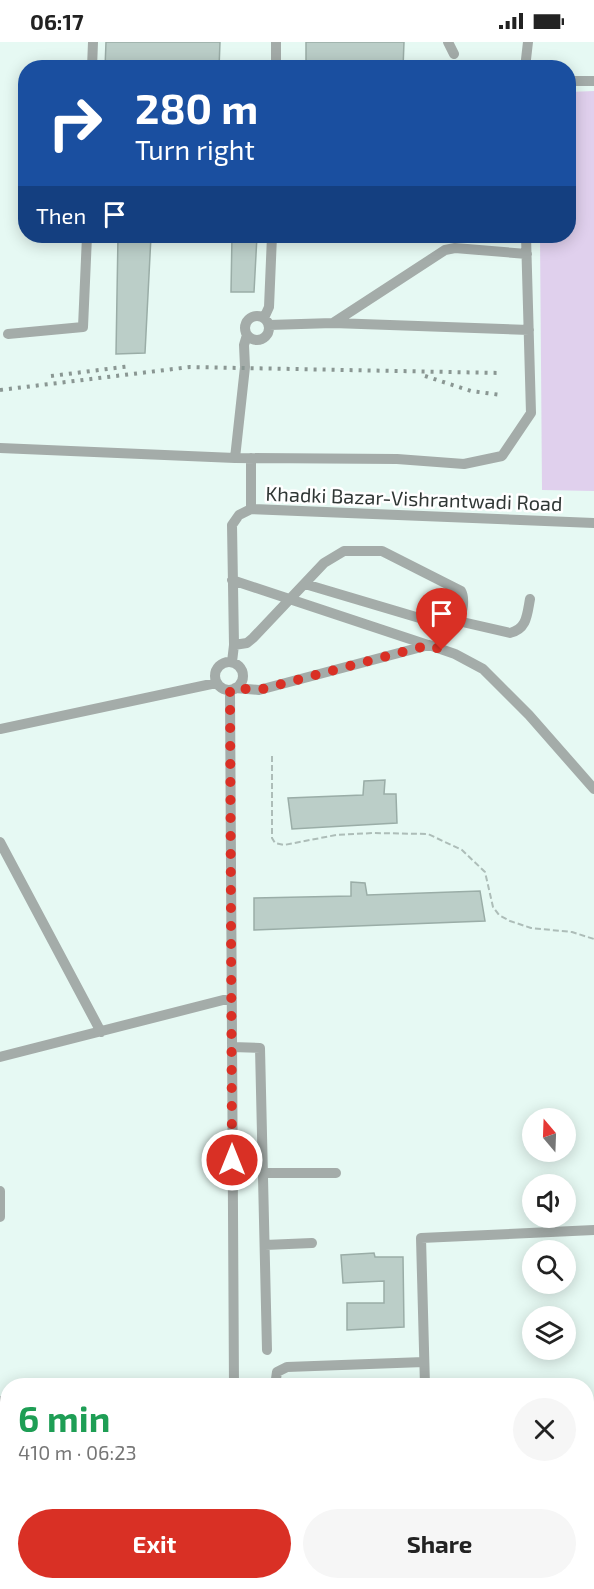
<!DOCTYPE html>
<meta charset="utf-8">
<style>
:root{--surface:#fff;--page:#f6f6f6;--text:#222;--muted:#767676;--accent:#d93025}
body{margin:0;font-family:"Exo 2",sans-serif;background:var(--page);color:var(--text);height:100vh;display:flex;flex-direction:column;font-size:22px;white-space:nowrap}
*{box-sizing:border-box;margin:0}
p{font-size:20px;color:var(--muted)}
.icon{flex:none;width:33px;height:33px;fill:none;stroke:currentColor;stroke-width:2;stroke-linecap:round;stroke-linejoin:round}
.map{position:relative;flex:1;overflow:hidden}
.panel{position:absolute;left:0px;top:1336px;width:594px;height:212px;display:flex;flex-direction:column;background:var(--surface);border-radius:24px 24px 0 0;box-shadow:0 3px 15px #0003}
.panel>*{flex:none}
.top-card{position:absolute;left:18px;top:18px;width:558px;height:183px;border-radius:24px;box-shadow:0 3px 15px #0003;background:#1a4fa0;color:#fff;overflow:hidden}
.needle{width:39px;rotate:341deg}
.fabs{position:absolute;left:522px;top:1066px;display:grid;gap:12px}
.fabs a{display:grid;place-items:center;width:54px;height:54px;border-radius:50%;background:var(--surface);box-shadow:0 3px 15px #0003;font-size:30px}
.pin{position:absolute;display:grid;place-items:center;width:51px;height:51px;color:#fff;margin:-62px -26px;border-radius:50% 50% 50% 0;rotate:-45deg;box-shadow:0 0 6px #0007}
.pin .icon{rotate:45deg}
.me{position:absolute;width:66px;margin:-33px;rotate:0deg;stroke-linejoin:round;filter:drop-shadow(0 0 4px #0008)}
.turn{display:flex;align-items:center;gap:21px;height:126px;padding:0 18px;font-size:27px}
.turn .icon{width:78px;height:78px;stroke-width:2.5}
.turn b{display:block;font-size:42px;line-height:51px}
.then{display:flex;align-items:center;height:57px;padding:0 18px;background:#0003;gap:12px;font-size:22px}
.round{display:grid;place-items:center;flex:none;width:63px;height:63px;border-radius:32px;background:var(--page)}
.head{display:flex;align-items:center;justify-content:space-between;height:102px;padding:0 18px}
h1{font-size:36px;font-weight:700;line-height:45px;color:#1e9e55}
.action{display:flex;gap:12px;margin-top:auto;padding:12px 18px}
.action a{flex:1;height:69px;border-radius:36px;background:var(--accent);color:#fff;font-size:24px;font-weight:700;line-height:69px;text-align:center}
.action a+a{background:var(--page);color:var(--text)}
.status{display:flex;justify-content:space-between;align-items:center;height:42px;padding:0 30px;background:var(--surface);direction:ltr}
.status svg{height:16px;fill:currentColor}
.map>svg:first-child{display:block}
</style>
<div class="status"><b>06:17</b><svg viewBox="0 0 49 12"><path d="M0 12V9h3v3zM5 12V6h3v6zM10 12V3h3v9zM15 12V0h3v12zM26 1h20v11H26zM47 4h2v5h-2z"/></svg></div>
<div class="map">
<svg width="594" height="1547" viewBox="0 0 594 1547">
<rect width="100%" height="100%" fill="#e6f9f3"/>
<!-- green -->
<path fill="#e0d0ed" d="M594 49V449L542 448 540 194H568L569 50Z"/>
<!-- building -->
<path fill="#bbcec8" stroke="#9aada7" stroke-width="1.5" d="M106 0H220L219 26H105Z
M306 0H404L403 26H306Z
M118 194H151L145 311 116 312Z
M232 194H257L254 250H231Z
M385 738 384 752H396L397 781 292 787 288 756 363 753 364 739Z
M351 840 365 841 367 853 480 849 485 879 254 888V856L351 854Z
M374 1211 375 1215H403L404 1285 347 1288V1261H384V1239L343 1241 341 1213Z"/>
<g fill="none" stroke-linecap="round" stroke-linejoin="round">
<!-- path -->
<path stroke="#adbdb8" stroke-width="2" stroke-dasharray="6 3" stroke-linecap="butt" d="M272 714V796L275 801 284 803 336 793 373 791 428 792 462 808 485 830 493 865 499 873 510 879 531 886 572 890 594 897"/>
<!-- minor -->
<path stroke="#a4aca9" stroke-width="10" d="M276 0V26
M448 0 454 12
M92 26 93 0
M525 26 528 0
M568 39H594
M245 286a12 12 0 1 1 24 0a12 12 0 1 1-24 0Z
M264 276 269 265 272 194
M333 281 445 208 455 206 527 212
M269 283 333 281 529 288
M8 292 83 285 87 194
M0 406 235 416 397 417 464 422 502 414 531 371 526 194
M235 416 245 325 244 303 247 293
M251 467V416
M232 538 428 603
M458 579 510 591C527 587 527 573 530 557
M234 603 247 601 253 596 324 521 344 509H382L461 549C465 556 463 572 458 579 454 584 448 583 443 583L305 542
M232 620 234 603 232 483 239 473 251 467 594 481
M215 634a14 14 0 1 1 28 0a14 14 0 1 1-28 0Z
M235 646 259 648 429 603 455 612 483 627 529 673 594 747
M230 648 234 1344
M0 687 216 641
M0 800 101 990
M232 1005 260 1006 267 1308
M0 1015 231 956
M263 1131H336
M0 1149V1175
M265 1203 312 1201
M275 1344 277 1330 287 1325 424 1320
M425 1344 421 1196 594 1188
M0 1359 8 1395
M586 1388H594
M22 1540 23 1547
M295 1540 296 1547"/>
<!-- rail -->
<path stroke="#8a9793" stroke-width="4" stroke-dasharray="3 6" stroke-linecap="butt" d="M51 334 131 324
M425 334 471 349 501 353
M0 348 190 325 501 331"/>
</g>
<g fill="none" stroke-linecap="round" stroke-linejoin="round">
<!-- route -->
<path stroke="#d93025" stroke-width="10" stroke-dasharray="0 18" d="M232 1118 230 648 235 646 259 648 429 603 442 608"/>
</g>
<g text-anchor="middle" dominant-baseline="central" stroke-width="5" stroke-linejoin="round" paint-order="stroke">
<!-- street labels -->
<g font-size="20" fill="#303735" stroke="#fff">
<text transform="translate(414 456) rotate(2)">Khadki Bazar-Vishrantwadi Road</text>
</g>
</g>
</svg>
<div class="fabs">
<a><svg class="needle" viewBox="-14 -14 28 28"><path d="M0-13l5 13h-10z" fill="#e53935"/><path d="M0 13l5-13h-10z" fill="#767676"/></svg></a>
<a><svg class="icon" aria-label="sound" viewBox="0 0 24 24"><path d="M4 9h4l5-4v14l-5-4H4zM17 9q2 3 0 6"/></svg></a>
<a><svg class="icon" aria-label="search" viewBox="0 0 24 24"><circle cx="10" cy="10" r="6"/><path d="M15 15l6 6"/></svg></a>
<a><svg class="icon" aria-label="layers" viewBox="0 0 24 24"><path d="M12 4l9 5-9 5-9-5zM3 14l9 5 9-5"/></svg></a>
</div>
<div class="pin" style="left:442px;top:608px;background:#d93025"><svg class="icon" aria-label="arrive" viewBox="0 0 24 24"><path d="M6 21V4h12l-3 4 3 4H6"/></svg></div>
<svg class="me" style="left:232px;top:1118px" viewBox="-20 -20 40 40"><circle r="17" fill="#d93025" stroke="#fff" stroke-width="3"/><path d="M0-11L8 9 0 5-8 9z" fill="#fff"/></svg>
<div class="top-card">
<div class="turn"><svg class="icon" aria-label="right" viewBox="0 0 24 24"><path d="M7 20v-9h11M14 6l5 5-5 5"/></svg><div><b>280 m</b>Turn right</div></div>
<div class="then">Then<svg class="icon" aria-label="arrive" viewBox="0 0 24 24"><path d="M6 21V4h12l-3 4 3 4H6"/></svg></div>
</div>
<section class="panel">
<div class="head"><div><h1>6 min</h1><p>410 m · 06:23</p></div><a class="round"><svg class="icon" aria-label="close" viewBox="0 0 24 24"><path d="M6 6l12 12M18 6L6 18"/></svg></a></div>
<div class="action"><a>Exit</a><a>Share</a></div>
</section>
</div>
